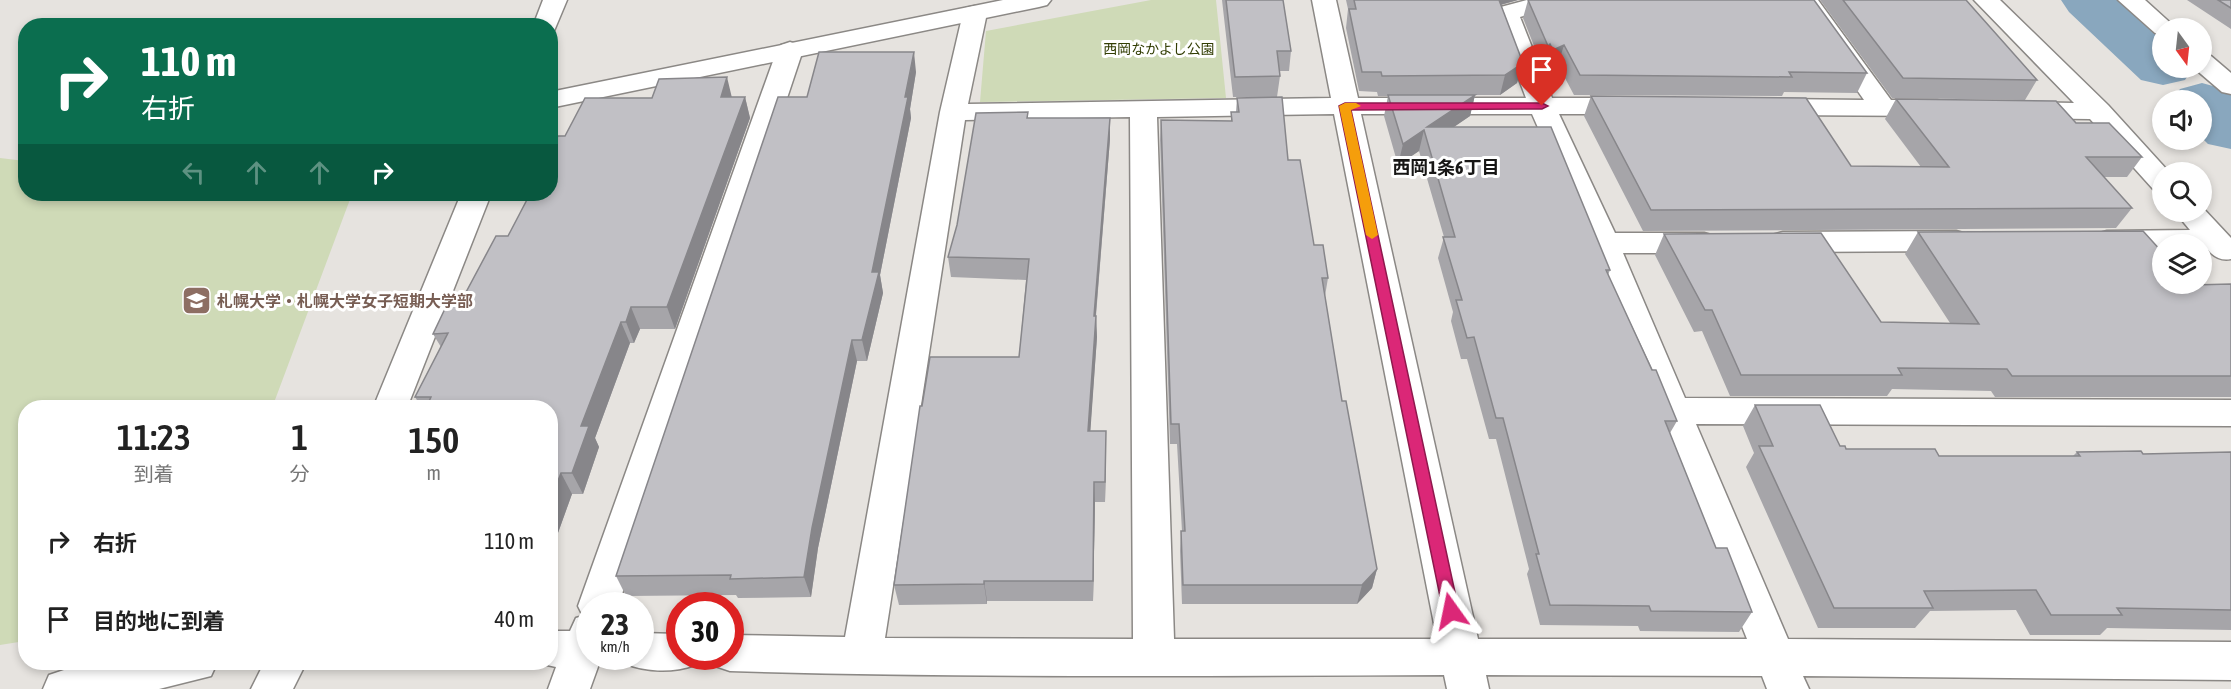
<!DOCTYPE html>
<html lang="ja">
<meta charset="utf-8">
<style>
:root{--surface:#fff;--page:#f6f6f6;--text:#222;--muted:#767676}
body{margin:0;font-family:"Asap Condensed","Noto Sans JP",sans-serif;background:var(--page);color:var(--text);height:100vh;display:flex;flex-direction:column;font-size:22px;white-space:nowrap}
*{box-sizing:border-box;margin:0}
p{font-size:20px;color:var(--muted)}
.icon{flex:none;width:33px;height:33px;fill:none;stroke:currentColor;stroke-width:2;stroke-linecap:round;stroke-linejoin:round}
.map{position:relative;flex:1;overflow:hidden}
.sheet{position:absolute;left:18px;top:400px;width:540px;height:270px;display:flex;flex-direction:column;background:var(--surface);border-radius:24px;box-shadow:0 3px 9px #0003}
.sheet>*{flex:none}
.hud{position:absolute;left:18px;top:18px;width:540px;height:183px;border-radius:24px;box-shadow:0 3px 9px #0003;background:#0b6e4f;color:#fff;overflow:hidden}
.needle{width:39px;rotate:165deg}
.buttons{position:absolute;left:2152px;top:18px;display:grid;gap:12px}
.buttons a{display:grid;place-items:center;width:60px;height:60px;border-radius:50%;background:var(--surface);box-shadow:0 3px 9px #0003;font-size:30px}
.speed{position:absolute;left:576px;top:592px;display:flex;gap:12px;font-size:30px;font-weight:700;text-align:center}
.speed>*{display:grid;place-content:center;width:78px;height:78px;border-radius:50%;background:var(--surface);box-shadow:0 3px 9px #0003;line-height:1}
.speed small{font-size:15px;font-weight:400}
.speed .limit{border:9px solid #d22;background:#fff;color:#111}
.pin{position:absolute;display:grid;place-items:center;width:51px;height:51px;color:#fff;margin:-62px -26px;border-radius:50% 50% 50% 0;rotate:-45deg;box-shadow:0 0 6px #0007}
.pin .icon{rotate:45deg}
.me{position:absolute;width:66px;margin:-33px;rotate:348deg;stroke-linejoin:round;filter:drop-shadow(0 0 4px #0008)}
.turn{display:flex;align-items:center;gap:21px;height:126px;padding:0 24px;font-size:27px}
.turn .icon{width:78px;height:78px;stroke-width:2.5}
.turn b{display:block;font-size:42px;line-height:51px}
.lanes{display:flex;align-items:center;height:57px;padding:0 24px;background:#0003;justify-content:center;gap:30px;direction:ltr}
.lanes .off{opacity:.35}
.eta{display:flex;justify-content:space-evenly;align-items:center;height:102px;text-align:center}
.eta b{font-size:36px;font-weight:600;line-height:42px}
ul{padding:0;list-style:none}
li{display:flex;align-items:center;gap:18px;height:78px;padding:0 24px}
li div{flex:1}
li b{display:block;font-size:22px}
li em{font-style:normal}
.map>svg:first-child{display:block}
</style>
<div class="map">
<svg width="2231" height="689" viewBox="0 0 2231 689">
<rect width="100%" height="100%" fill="#e6e3df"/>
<!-- green -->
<path fill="#cfdab7" d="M1151 0H1216L1226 98 980 102 986 31Z
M0 158 25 161 26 194H352L272 408H26L25 641 0 645Z"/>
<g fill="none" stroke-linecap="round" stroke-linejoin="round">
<!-- river -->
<path fill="#89a7be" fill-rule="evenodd" d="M2061 0H2123L2163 35V68H2193L2185 80 2163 85 2141 80 2069 12Z
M2202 83 2224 89 2231 95V149L2208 144 2202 138V100H2172L2180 89Z"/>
<defs>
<path id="street" d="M1312 0H1336L1358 98H1526L1494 13 1497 8 1527 0H1566L1562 5 1520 17 1552 98H1631L1640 100 1644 106 1640 112 1631 114H1559L1615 233H1704L1715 236 1719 243 1715 250 1704 253H1623L1685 398 2231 400V426L1696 424 1788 639 2231 642V680L1803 676 1809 689H1767L1762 676 1486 675 1489 689H1447L1444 675C1206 676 968 678 730 671L715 666 711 657H730V635L845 637 940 112 963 13 966 8 975 6 984 8 987 13 968 104 1331 98ZM1334 114 1437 639H1174L1157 117ZM1361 114H1532L1589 243 1747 639H1478ZM1130 117 1133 639 885 638 965 120Z
M1794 0H1818L1891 100H1937L1946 102 1950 108 1946 114 1937 116 1766 115 1757 113 1753 107 1757 101 1766 99 1864 100Z
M1974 0H2000L2108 105 2169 172H2163V192L2153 189 2090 119 2021 118 2011 116 2008 110 2011 104 2021 102 2074 103Z
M2118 0H2145L2176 28H2163V35L2155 33Z
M790 42 799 45 803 50 618 606H590V657H607L604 662 599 664 590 689H548L556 667 538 663H550V631H570L576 618 583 616 578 606 777 50 781 45Z
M2202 53 2211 56 2231 73V94L2222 92 2194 68H2202Z
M2202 207 2231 238V259C2221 261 2214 257 2208 250H2202V244H2163V250L2107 251 2096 248 2092 241 2096 234 2107 231 2190 230 2175 212H2202Z
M1956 231 1967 234 1971 241 1967 248 1956 251 1783 252 1772 249 1768 242 1772 235 1783 232Z
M640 633 680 634V657H698L695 665C673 673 647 672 626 664L622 657H640Z
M99 663H217L211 676 159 689H43L49 675 64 670Z"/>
<path id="secondary" d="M543 0H567L554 31 550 32V26H533Z
M1003 0H1051L1047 5 1039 7 550 108V92Z
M461 194H491L407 408H373Z
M264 663H306L293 689H251Z"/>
</defs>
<!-- street casing -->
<use href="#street" stroke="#8b8885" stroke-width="3"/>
<!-- secondary casing -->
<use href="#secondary" stroke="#8b8885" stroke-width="3"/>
<!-- street -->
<use href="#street" fill="#fff" fill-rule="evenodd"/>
<!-- secondary -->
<use href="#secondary" fill="#fff" fill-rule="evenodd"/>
</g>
<!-- wall -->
<path fill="#a6a5a9" d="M1222 0H1283L1291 51 1289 71H1279L1280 76 1277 97H1233Z
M1346 0H1518L1501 5 1523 63 1517 83 1500 95H1475L1470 116 1453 127 1610 270 1608 275 1677 421 1670 433 1716 548 1752 612 1739 632 1640 631 1638 626 1540 625 1527 574 1529 569 1496 439H1489L1467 359H1461L1451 321 1453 312 1438 258 1444 237 1419 151 1398 165 1384 116 1388 96H1378L1377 92 1359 91 1346 28 1348 9Z
M1528 0 1867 73 1857 93 1784 92 1782 96 1574 95 1558 65 1547 70 1545 64 1542 66 1523 18Z
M1820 0H1966L2037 80 2025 100 1892 98Z
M2187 0H2231V29Z
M916 72 910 109 911 118 880 275 883 293 867 361H857L818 548 811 597 738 598 736 595 626 596 616 576 807 97Z
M1591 96 1851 166 1921 167 1885 119 1896 99 2076 123 2142 157 2127 177H2104L2132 208 2116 228 1643 231 1584 116Z
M732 97H745L750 118 675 329H640L634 343H630L595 438 599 447 583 494H572L550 555V408H422L415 397 441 347 433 334 465 294 508 236 565 136Z
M1237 98 1288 160 1314 245 1328 278 1325 296 1342 401 1377 569 1372 588 1357 604H1182L1180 551 1181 531H1182L1177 444H1170L1160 140 1161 120 1231 121V112H1236Z
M1028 112V118H1110V139L1096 316 1097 337 1090 431 1106 452 1105 502H1095L1093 601H987V604L899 605 894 585 1019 357 1026 280 951 277 948 257Z
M1918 232 2193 285 2231 284V397H1995L1991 391 1892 389 1887 396H1730L1702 331 1694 332 1655 255 1664 234 1881 322 1950 323 1905 254Z
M1755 405 1846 449 1939 456H2073L2077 452 2143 454 2231 452V630L2107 628 2100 635H2030L2016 610 1930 611 1915 628H1818L1746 467 1754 453 1743 426Z"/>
<!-- shaded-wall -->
<path fill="#87868a" d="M1495 0H1518L1496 6Z
M1550 44 1545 64 1542 66 1548 46Z
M1564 45 1558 65 1547 70 1553 50Z
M914 52 916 72 910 109 911 118 880 275 883 293 867 361 862 340 872 272Z
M1523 63 1517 83 1500 95 1505 75Z
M727 77 732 98 721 97Z
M1475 95 1470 116 1428 145 1427 127Z
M745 97 750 118 675 329 667 307Z
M1110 118V139L1094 337V316Z
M1424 130 1419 151 1398 165 1403 144Z
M631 307 640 329 634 343 626 322Z
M1096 316 1097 337 1089 451 1088 431Z
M621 322 630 343 595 438 599 447 583 494 572 473 581 426Z
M852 340 857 361 818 548 811 597 804 577 812 528Z
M1106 431V452L1105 502V482Z
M561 473 572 494 550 555V502Z
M1094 482 1095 502 1093 601V581Z
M1377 569 1372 588 1357 604 1362 585Z
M984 581 987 601V604L984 584Z"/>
<!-- building -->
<path fill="#c1c0c5" stroke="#87868a" stroke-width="1.5" d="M1226 0H1283L1291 51H1277L1280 76 1235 77Z
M1354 0H1499L1523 63 1505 75 1382 76 1381 72H1362L1349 9H1356Z
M1528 0H1814L1867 73 1789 72 1792 77 1580 75 1564 45 1553 50 1550 44 1548 46Z
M1843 0H1966L2037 80 1903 78Z
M2218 0H2231V8Z
M819 52H914L905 97H908L872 272H879L862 340H852L812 528 804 577 730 579 731 575 616 576 778 97H807Z
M727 77 721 97H745L667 307H631L626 322H621L581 426H589L572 473H561L550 502V408H426L431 397H415L448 333 433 334 452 294H465L496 236H508L530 194H550V152L558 136H565L585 98H652L659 79Z
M1388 95H1475L1427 127H1551L1610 270H1606L1652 370H1656L1677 421H1665L1716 548H1727L1752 612 1651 611 1649 606 1550 605 1536 554H1539L1503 418H1496L1474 337 1467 338 1456 300H1462L1443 237H1455L1424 130 1403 144Z
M1591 96 1806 98 1851 166 1949 167 1896 99 2056 101 2076 123H2109L2142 157H2086L2132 208 1651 210Z
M1282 97 1288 160H1300L1314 245H1323L1328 278H1322L1342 401H1346L1377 569 1362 585H1183L1181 531H1185L1179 424H1171L1161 120 1232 121 1231 112H1239L1237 98Z
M1028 112 1027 118H1110L1094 316H1096L1088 431H1106L1105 482H1094L1093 581H984V584L894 585 920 406H922L930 357H1019L1029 259 948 257 957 225 976 113Z
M2143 231 2163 253V284H2192L2193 285 2231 284V376H2012L2007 369 1898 368 1902 375H1741L1712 310H1705L1664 234 1821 233 1881 322 1979 324 1918 232Z
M1755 405H1820L1840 446H1845L1846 449H1935L1939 456H2080L2077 452 2141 451 2143 454 2231 452V610L2117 608 2122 615H2051L2036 590 1924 591 1933 608H1834L1759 446H1773Z"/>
<!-- route -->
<path fill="#db2777" stroke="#8e194d" stroke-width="1.5" d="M1345 103H1542L1548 106 1542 109 1351 110 1459 611 1457 616 1451 618 1445 616 1443 611 1339 106Z"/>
<!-- slow -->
<path fill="#f59e0b" d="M1356 103 1361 106 1351 110 1378 235 1372 239 1366 235 1339 106 1345 103Z"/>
<!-- icons -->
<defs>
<symbol id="university-square" viewBox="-11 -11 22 22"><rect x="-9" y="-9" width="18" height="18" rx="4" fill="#8d6e63" stroke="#fff"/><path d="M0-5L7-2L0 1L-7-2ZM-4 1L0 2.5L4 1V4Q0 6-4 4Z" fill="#fff"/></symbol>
</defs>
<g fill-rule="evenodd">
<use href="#university-square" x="180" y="284" width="33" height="33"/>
</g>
<g text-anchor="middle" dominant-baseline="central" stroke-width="6" stroke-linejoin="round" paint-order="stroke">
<!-- far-park labels -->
<g font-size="14" fill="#323d03" stroke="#fff">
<text x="1159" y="49">西岡なかよし公園</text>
</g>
<!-- education labels -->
<g font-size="16" font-weight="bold" fill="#785e54" stroke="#fff" text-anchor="start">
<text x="217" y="301">札幌大学・札幌大学女子短期大学部</text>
</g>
<!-- neighbourhood labels -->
<g font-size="18" font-weight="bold" fill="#171615" stroke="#fff">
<text x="1446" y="167">西岡1条6丁目</text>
</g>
</g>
</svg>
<div class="buttons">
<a><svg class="needle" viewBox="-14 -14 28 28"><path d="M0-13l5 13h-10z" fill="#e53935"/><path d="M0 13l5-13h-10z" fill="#767676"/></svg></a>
<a><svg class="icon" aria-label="sound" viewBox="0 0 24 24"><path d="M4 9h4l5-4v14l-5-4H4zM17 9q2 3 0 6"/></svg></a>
<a><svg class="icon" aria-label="search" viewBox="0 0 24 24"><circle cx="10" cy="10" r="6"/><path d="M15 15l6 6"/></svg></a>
<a><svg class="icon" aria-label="layers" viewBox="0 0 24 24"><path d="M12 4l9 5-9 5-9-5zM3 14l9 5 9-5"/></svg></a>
</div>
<div class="speed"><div>23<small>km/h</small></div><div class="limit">30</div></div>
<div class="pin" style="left:1542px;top:106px;background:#d93025"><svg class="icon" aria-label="arrive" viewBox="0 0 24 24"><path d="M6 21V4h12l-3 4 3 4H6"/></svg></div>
<svg class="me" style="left:1451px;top:611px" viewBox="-20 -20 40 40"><path d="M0-17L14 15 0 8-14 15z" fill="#db2777" stroke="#fff" stroke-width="4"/></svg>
<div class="hud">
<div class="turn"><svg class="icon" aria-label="right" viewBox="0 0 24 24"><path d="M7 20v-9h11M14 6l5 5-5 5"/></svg><div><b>110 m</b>右折</div></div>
<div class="lanes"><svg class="icon off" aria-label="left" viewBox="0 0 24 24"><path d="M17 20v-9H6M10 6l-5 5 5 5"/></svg><svg class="icon off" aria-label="ahead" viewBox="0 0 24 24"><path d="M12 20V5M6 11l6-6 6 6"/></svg><svg class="icon off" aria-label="ahead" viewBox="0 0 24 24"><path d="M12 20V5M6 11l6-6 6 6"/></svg><svg class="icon" aria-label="right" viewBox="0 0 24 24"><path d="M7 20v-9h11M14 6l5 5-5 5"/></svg></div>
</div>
<section class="sheet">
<div class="eta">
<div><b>11:23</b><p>到着</p></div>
<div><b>1</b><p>分</p></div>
<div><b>150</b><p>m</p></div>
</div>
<ul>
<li><svg class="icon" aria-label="right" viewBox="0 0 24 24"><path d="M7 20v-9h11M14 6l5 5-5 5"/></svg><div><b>右折</b></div><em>110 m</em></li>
<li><svg class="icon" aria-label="arrive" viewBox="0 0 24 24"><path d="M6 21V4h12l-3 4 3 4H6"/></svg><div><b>目的地に到着</b></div><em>40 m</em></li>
</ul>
</section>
</div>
